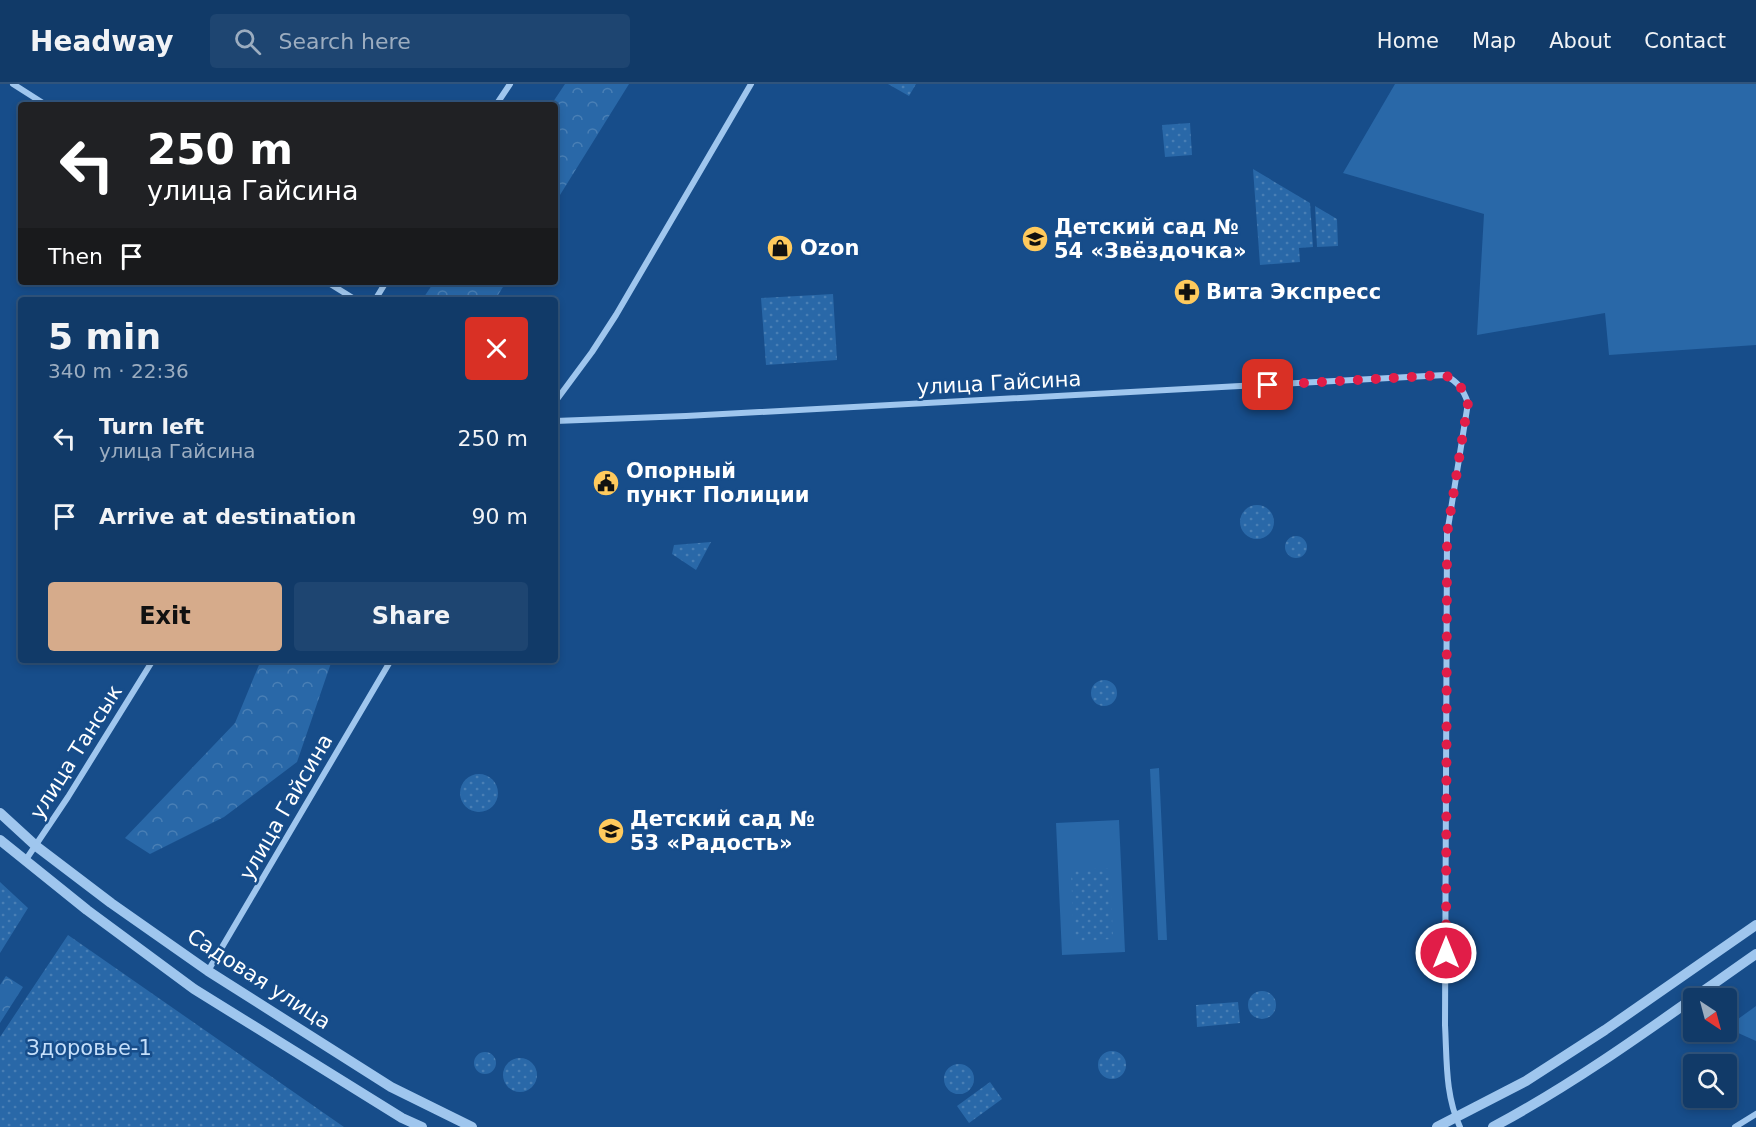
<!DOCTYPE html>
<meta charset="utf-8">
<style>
:root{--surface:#113a68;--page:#1e4571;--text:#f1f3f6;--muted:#9cadc0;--line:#30547c;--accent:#d6ab8b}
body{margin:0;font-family:"DejaVu Sans",sans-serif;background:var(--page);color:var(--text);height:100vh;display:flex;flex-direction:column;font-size:22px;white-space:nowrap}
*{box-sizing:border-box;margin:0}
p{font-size:20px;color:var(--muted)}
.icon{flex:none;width:33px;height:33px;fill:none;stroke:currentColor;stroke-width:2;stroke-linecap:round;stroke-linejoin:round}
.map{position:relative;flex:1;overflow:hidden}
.side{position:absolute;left:18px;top:213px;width:540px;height:366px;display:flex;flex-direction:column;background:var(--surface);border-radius:6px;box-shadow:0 3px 9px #0003,0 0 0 2px var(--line)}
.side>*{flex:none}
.guide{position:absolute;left:18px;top:18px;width:540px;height:183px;border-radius:6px;box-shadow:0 3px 9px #0003,0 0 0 2px var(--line);background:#202124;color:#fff;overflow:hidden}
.needle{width:39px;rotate:144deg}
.fabs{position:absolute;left:1683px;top:904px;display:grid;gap:12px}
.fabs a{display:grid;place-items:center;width:54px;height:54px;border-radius:6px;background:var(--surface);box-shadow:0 3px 9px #0003,0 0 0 2px var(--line);font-size:30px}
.pin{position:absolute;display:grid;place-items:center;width:51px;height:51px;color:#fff;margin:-26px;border-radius:12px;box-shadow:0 3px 9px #0006}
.me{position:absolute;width:66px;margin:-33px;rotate:0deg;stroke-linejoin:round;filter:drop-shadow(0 0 4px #0008)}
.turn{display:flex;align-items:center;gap:21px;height:126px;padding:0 30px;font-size:27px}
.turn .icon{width:78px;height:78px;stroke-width:2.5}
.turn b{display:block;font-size:42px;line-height:51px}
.then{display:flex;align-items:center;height:57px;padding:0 30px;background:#0003;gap:12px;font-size:22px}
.round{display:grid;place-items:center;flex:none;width:63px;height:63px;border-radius:6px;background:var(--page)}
.headline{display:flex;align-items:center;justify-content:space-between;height:102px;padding:0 30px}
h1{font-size:36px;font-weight:700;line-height:45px}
.button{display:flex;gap:12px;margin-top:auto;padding:12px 30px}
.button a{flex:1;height:69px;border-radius:6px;background:var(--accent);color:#111;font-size:24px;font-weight:700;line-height:69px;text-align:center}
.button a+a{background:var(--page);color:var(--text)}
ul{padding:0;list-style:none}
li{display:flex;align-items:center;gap:18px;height:78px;padding:0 30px}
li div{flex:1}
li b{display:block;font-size:22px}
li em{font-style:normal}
header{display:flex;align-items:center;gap:36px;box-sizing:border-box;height:84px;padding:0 30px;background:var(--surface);border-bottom:2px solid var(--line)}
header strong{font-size:28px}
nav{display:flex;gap:33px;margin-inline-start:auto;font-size:21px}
.search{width:420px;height:54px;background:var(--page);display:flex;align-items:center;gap:15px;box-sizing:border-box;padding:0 21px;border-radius:6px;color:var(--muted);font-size:22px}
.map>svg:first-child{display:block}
</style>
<header>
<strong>Headway</strong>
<div class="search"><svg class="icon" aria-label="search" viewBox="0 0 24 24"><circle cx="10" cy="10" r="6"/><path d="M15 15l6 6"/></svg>Search here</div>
<nav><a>Home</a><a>Map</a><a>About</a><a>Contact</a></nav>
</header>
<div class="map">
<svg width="1756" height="1043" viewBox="0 0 1756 1043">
<defs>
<pattern id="forest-crowns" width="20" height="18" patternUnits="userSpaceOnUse" patternTransform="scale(1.5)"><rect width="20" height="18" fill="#2968a8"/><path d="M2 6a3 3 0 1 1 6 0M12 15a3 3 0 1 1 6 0" fill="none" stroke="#497fb5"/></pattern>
<pattern id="park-dots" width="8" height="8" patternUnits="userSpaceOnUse" patternTransform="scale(1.5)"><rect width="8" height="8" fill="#2968a8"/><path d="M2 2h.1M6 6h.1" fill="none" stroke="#497fb5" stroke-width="1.8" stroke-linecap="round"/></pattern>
</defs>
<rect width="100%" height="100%" fill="#174d8a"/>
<!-- grass -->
<path fill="#2968a8" d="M1395 0H1756V261L1609 271 1605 229 1477 251 1484 130 1343 89Z
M1159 684 1167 856H1158L1150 685Z
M1119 736 1125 868 1062 871 1056 739Z
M1756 922V957L1727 944V943Z"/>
<!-- forest -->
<path fill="url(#forest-crowns)" d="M565 0H629L555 119V21H551Z
M434 198H506L495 216H422Z
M261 576H330L331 579 297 678 224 733 150 770 125 754 235 639Z
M6 892 23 903 0 939V901Z"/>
<!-- park -->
<path fill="url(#park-dots)" d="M888 0H916L909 12Z
M1190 39 1192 71 1165 73 1162 41Z
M1253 85 1310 119 1313 163 1299 164 1300 178 1260 181Z
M1315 122 1337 135 1338 162 1317 163Z
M833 210 837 276 766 281 761 214Z
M1240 438a17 17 0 1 1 34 0a17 17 0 1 1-34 0Z
M1285 463a11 11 0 1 1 22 0a11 11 0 1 1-22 0Z
M711 458 696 486 672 470 674 461Z
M1091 609a13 13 0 1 1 26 0a13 13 0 1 1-26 0Z
M460 709a19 19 0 1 1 38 0a19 19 0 1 1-38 0Z
M1110 784 1113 855 1074 857 1071 786Z
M0 798 28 824 0 869Z
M68 851 344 1043H0V953Z
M1248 921a14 14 0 1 1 28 0a14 14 0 1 1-28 0Z
M1238 918 1240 939 1197 943 1196 921Z
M1098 981a14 14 0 1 1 28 0a14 14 0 1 1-28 0Z
M474 979a11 11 0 1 1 22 0a11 11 0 1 1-22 0Z
M503 991a17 17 0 1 1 34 0a17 17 0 1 1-34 0Z
M944 995a15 15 0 1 1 30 0a15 15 0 1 1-30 0Z
M990 998 1002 1015 969 1039 957 1022Z"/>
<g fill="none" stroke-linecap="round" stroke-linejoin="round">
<!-- minor -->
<path stroke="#9fc6ee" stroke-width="6" d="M13 0 46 21
M496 21 510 0
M327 198 356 216
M375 216 386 198
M555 318 592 268 616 231 751 0
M555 337 686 332 1445 291C1458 298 1463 305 1468 319L1447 450 1445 941C1447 976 1445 1011 1460 1043
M25 777 68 713 153 576
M208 887 391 576
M1735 1043 1756 1030"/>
<!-- tertiary -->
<path stroke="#9fc6ee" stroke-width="10" d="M0 729 36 762 111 819 208 887 391 1003 472 1043
M0 756 87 826 194 905 402 1034 422 1043
M1437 1043 1526 997 1605 946 1756 841
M1493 1043C1585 994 1670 930 1756 870"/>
</g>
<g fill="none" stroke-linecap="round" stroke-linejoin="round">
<!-- route -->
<path stroke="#e11d48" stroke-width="10" stroke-dasharray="0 18" d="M1268 301 1445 291C1458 298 1464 305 1468 319L1447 450 1446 869"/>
</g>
<!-- icons -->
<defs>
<symbol id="school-disc" viewBox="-11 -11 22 22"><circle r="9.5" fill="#ffca5d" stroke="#174d8a"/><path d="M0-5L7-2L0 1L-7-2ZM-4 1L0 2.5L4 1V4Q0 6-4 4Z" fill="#111"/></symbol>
<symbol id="shop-disc" viewBox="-11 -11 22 22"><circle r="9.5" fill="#ffca5d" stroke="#174d8a"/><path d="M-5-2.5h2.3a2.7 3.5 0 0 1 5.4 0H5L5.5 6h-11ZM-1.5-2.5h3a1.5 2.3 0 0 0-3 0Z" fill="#111"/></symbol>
<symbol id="pharmacy-disc" viewBox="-11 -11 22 22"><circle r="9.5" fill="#ffca5d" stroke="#174d8a"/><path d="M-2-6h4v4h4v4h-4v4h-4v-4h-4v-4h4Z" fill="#111"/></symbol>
<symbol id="civic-disc" viewBox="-11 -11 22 22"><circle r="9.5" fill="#ffca5d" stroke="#174d8a"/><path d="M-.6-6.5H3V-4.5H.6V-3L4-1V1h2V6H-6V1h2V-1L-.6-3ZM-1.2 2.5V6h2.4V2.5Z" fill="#111"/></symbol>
</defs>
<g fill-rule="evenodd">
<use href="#school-disc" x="1020" y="140" width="30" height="30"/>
<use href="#shop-disc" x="765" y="149" width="30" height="30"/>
<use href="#pharmacy-disc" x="1172" y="193" width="30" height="30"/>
<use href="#civic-disc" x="591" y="384" width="30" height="30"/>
<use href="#school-disc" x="596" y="732" width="30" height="30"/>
</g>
<g text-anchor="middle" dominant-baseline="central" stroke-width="5" stroke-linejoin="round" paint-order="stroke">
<!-- poi labels -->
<g font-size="21" font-weight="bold" fill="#fff" stroke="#174d8a" text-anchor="start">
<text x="1054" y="143">Детский сад №<tspan x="1054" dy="24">54 «Звёздочка»</tspan></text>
<text x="800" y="164">Ozon</text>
<text x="1206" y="208">Вита Экспресс</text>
<text x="626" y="387">Опорный<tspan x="626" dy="24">пункт Полиции</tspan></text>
<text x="630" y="735">Детский сад №<tspan x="630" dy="24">53 «Радость»</tspan></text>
</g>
<!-- street labels -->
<g font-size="21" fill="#fff" stroke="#174d8a">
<text transform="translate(999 299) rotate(-3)">улица Гайсина</text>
<text transform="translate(76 668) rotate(-58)">улица Тансык</text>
<text transform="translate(286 723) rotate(-60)">улица Гайсина</text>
<text transform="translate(259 895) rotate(33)">Садовая улица</text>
</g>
<!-- park labels -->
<g font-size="21" fill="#c5dffa" stroke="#174d8a">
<text x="89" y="964">Здоровье-1</text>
</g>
</g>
</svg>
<div class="fabs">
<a><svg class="needle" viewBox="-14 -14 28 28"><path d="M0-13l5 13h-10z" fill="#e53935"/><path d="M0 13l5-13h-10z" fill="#9cadc0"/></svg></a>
<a><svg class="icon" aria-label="search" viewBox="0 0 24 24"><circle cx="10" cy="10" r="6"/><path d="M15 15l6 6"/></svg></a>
</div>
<div class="pin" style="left:1268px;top:301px;background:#d93025"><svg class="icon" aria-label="arrive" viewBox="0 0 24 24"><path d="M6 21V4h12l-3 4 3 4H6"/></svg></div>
<svg class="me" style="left:1446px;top:869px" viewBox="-20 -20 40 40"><circle r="17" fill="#e11d48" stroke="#fff" stroke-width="3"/><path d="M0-11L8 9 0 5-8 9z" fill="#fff"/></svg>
<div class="guide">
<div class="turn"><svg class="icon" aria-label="left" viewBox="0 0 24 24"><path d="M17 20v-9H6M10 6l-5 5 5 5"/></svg><div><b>250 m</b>улица Гайсина</div></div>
<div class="then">Then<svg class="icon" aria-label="arrive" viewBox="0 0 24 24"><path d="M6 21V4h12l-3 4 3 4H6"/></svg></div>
</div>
<section class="side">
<div class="headline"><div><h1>5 min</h1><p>340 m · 22:36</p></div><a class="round" style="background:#d93025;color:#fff"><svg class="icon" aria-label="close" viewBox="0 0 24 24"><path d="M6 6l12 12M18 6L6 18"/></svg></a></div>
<ul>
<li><svg class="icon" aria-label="left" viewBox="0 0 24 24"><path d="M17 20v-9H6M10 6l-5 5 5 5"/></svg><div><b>Turn left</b><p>улица Гайсина</p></div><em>250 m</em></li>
<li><svg class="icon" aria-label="arrive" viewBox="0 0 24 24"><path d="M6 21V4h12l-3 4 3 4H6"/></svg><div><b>Arrive at destination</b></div><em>90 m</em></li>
</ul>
<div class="button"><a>Exit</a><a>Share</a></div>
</section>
</div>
